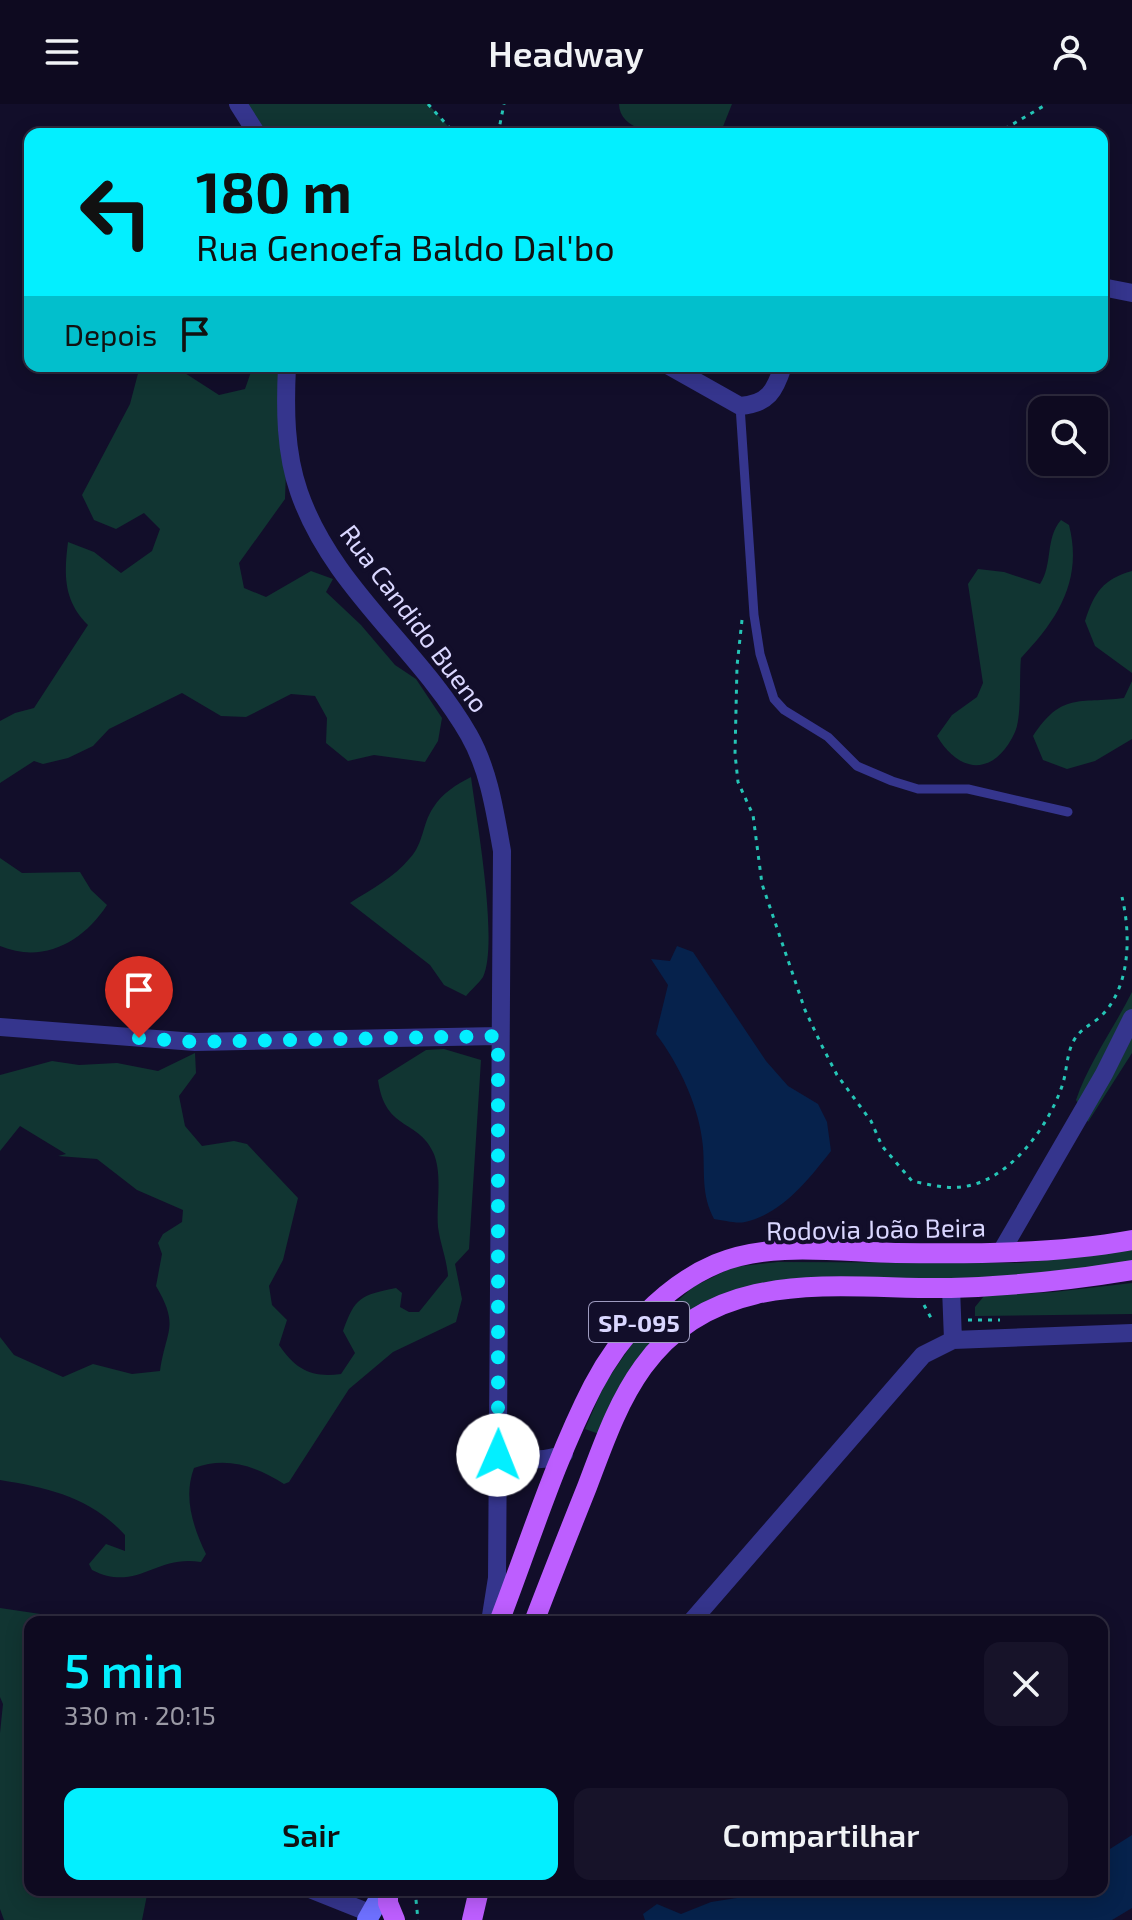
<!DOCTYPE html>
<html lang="pt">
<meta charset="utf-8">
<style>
:root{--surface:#0e0a20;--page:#171329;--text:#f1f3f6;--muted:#9b9aa5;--line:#2e2b3e;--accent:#03efff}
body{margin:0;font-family:"Exo 2",sans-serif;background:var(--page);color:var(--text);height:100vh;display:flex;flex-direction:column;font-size:30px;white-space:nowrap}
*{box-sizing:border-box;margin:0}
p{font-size:26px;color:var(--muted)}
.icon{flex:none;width:44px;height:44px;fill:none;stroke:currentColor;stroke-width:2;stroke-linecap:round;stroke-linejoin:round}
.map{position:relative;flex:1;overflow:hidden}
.side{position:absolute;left:24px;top:1512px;width:1084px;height:280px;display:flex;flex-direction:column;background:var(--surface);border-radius:16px;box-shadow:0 4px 20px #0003,0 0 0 2px var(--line)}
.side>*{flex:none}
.banner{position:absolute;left:24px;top:24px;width:1084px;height:244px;border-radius:16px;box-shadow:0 4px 20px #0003,0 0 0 2px var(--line);background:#03efff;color:#111;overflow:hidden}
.fabs{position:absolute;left:1028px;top:292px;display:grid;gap:16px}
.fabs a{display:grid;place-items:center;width:80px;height:80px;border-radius:16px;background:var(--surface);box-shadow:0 4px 20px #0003,0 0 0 2px var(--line);font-size:40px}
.pin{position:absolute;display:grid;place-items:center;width:68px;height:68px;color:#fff;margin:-82px -34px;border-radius:50% 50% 50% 0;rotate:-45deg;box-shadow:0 0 8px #0007}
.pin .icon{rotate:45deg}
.me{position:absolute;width:88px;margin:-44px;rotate:1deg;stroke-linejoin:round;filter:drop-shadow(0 0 6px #0008)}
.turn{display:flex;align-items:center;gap:28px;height:168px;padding:0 40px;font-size:36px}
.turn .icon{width:104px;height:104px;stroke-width:2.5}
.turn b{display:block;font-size:56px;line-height:68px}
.then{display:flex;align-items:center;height:76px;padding:0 40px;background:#0003;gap:16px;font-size:30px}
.round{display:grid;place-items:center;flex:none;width:84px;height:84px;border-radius:16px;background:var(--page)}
.headline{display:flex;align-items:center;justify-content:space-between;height:136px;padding:0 40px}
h1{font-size:48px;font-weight:600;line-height:60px;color:var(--accent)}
.button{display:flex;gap:16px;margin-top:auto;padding:16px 40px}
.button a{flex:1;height:92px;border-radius:16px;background:var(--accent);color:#111;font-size:32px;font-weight:600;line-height:92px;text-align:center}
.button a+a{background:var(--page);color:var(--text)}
header{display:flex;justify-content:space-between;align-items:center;height:104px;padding:0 40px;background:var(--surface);font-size:36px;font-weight:600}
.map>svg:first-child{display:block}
</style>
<header><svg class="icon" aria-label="menu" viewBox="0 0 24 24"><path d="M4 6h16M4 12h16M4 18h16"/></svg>Headway<svg class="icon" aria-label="person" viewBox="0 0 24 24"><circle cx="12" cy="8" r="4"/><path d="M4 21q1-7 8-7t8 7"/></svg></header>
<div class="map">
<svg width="1132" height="1816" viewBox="0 0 1132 1816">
<rect width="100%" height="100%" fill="#120e2a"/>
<!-- green -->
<path fill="#113532" d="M238 0H428L455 30H257Z
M619 0H732L720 30C695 30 620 38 619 0Z
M140 262H174L219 291 245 285 253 262H277L287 340 285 395 239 459 244 484 266 493 311 467 333 475 326 488 361 521 395 561 416 575 442 614 438 637 425 658 374 651 348 657 326 639 327 614 315 592 291 590 246 613 221 612 182 589 109 625 93 642 68 654 43 660 34 657 0 679V617L15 609 34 604 88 521C63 496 64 470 68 438L94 448 121 469 152 447 160 425 144 409 116 425 94 416 82 391 130 300Z
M1061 416 1069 421C1083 476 1058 515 1021 554 1019 573 1022 613 1015 628 995 672 960 671 937 632L952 611 977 593 983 579 968 480 978 465 1004 468 1040 480C1053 461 1045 434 1061 416Z
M1132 467V569L1095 542 1085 517C1094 489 1103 475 1132 467Z
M1132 577V635L1095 657 1067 665 1043 656 1033 632C1062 588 1078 600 1124 594Z
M471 673C476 713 499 839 483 873 479 879 471 886 466 892L444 881 430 861 350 799C371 785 394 774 410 754 424 739 422 720 433 704 442 689 456 681 471 673Z
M0 754 22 769 80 768 91 786 107 801C83 838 43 860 0 842Z
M1132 888V949L1088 1018 1076 996C1089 958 1114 924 1132 888Z
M444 945 481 956 469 1145 455 1160 462 1195 456 1218 393 1248 349 1285 289 1378 284 1380C256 1362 226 1352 194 1364 183 1393 193 1423 206 1450L201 1458C155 1450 137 1489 92 1466L89 1460 106 1440 125 1447V1431C90 1393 49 1384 0 1376V1233L14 1251 63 1273 93 1260 132 1270 160 1267C166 1225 180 1223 156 1182L162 1150 158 1139 163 1130 182 1118 183 1106 137 1086 97 1055 58 1052 66 1050 20 1022 0 1047V971L52 957 79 961 117 959 158 967 195 949 196 969 179 992 185 1022 202 1042 234 1037 247 1040 298 1094 283 1156 269 1182 272 1201 287 1216 279 1241C296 1266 312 1274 341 1270L355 1249 343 1227C355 1193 361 1191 396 1184L402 1189 400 1203 409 1208H419L448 1172C447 1156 440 1139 438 1123 436 1101 443 1069 433 1048 418 1015 385 1027 378 976L426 946Z
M1132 1146V1159C1073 1167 1015 1172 956 1174 846 1178 743 1150 655 1236 629 1261 615 1298 599 1330L585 1325 605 1279 637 1233 693 1183 733 1163 778 1158 1021 1159Z
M1132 1179V1210L975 1212V1203L984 1192 1054 1188Z
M0 1504 74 1515 73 1518H30V1786H148L142 1816H4L0 1805V1629L3 1600 0 1593Z"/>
<!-- water -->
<path fill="#06224c" d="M677 842 693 848 766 957 788 982 818 1000 827 1018 831 1047C809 1075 782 1110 745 1118 736 1120 723 1116 714 1115 701 1090 705 1070 703 1043 700 1004 679 960 656 930L668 881 651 855 670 857Z
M1132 1731V1804L1112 1816H645L643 1810 657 1800 681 1810 711 1798 788 1786H1102V1750Z"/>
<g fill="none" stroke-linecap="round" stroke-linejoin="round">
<!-- path -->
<path stroke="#25c5b6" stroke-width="3" stroke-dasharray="4 6" stroke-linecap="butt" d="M428 0 455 30
M498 30 504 0
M996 30 1047 0
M742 516 737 562 735 650 738 678 753 711 762 780 805 906 821 940 837 971 871 1017 882 1042 912 1077C927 1080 945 1085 961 1083 1008 1078 1046 1026 1061 985 1067 970 1066 952 1073 938 1079 926 1089 922 1099 914 1131 885 1131 831 1122 793
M924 1201 931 1214 936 1215
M968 1216H1000
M415 1786 418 1816"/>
<!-- service -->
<path stroke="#35358d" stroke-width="9" d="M740 302 754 511 760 550 774 595 784 606 828 633 857 662 892 677 918 685H968L1068 708"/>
<!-- minor -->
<path stroke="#35358d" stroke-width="18" d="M238 0 257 30
M1102 183 1132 189
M287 262C285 304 285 348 299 388 332 484 420 545 469 631 489 666 495 708 502 747L497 1474 490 1518
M669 262 740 302C768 300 775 287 783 262
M0 923 195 938 498 932
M1001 1148 1104 970 1132 914
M951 1184 953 1236
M500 1323C516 1354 530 1362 564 1350
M691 1518 923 1251 953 1236 1132 1229
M312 1786 370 1809"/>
<!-- secondary -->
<path stroke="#6e70ff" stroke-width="20" d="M367 1816 384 1786"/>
<!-- primary -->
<path stroke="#bd5eff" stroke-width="20" d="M499 1518C529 1440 555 1356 593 1282 619 1232 664 1182 716 1160 770 1137 839 1148 896 1149 974 1150 1055 1150 1132 1136
M534 1518C551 1473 569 1428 587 1383 603 1341 617 1299 643 1263 718 1159 843 1186 951 1184 1012 1182 1072 1176 1132 1166
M388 1786V1799L395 1816
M472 1816 479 1786"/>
</g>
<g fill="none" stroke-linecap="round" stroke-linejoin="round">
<!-- route -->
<path stroke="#03efff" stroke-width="14" stroke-dasharray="0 25.2" d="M139 934 195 938 498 932V1351"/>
</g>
<g text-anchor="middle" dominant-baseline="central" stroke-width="8" stroke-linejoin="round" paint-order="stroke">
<!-- shield labels -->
<rect fill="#120e2a" stroke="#9e9bbf" stroke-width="2" x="589" y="1198" width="100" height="40" rx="6"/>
<g font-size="24" font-weight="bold" fill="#dad7ff">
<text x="639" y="1218">SP-095</text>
</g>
<!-- street labels -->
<g font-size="26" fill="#dad7ff" stroke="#120e2a">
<text transform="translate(415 514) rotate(53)">Rua Candido Bueno</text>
<text transform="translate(876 1124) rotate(-1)">Rodovia João Beira</text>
</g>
</g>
</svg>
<div class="fabs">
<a><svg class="icon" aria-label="search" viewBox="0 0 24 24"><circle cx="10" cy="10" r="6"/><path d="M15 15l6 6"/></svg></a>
</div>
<div class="pin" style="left:139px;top:934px;background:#d93025"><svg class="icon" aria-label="arrive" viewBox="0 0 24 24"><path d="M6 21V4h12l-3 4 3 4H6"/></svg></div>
<svg class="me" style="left:498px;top:1351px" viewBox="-20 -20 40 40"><circle r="19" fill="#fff"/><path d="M0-13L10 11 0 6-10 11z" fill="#03efff"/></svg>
<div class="banner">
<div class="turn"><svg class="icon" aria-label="left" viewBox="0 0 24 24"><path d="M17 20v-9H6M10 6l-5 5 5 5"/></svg><div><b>180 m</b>Rua Genoefa Baldo Dal'bo</div></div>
<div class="then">Depois<svg class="icon" aria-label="arrive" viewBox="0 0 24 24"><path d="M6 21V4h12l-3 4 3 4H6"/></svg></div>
</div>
<section class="side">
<div class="headline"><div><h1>5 min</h1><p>330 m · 20:15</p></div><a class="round"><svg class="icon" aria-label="close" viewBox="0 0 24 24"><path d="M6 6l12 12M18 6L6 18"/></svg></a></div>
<div class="button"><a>Sair</a><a>Compartilhar</a></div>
</section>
</div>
